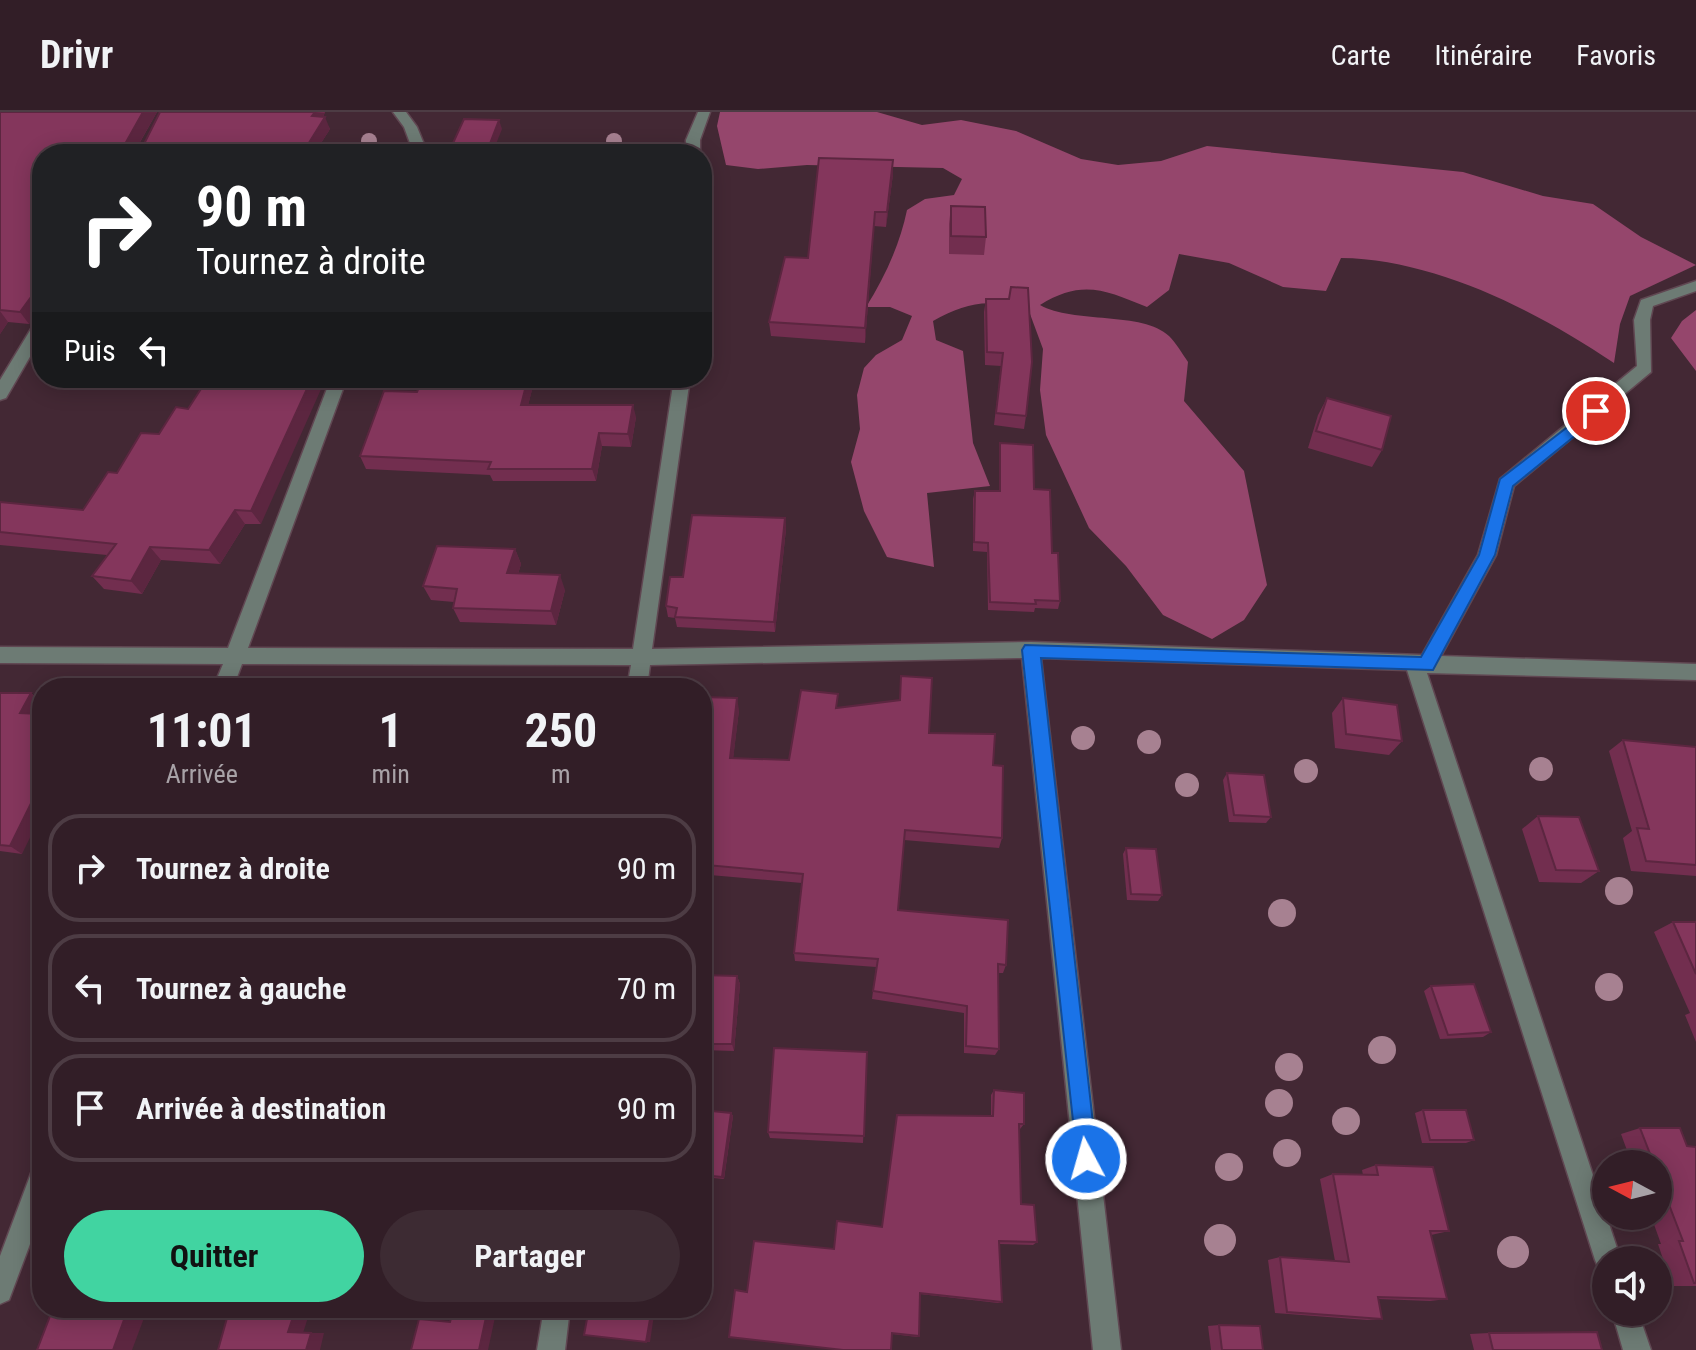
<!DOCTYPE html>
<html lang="fr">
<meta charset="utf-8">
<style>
:root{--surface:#321e27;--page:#3d2b33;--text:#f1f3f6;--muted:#a8a2a7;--line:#4d3c44;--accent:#41d4a1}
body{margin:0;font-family:"Roboto Condensed",sans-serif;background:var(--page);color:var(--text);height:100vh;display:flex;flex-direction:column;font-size:30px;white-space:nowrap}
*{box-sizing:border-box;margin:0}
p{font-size:26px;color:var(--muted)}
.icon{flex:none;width:44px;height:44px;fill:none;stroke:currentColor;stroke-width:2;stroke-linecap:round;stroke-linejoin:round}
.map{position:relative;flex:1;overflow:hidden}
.side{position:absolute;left:32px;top:566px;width:680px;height:640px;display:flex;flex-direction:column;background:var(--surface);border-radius:32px;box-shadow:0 4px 20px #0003,0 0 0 2px var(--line)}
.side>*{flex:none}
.banner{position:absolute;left:32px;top:32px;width:680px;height:244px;border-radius:32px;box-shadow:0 4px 20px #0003,0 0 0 2px var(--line);background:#202124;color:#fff;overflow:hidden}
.needle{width:52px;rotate:277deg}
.fabs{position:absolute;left:1592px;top:1038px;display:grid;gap:16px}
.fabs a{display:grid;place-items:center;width:80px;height:80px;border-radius:50%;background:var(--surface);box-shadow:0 4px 20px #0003,0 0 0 2px var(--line);font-size:40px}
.pin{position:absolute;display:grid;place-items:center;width:68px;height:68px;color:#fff;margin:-34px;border:4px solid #fff;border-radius:50%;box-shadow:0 2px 8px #0007}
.me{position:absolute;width:88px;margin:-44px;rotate:354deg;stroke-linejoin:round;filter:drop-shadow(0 0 6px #0008)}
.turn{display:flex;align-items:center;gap:28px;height:168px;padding:0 32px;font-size:36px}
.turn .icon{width:104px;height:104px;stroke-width:2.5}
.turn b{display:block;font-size:56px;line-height:68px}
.then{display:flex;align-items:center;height:76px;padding:0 32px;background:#0003;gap:16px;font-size:30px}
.eta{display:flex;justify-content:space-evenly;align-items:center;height:136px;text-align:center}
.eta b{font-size:48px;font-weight:700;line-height:56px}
.button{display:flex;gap:16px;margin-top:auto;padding:16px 32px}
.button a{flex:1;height:92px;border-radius:48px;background:var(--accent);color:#111;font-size:32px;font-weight:700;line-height:92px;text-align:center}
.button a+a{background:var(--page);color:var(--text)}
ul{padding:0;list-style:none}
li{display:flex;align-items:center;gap:24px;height:108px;margin:0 16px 12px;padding:0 16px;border:4px solid var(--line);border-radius:32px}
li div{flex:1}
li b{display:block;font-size:30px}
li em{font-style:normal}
header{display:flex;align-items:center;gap:48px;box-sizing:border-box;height:112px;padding:0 40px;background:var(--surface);border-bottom:2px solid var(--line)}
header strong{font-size:38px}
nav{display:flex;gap:44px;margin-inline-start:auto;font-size:28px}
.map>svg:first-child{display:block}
</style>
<header>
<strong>Drivr</strong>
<nav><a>Carte</a><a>Itinéraire</a><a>Favoris</a></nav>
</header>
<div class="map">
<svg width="1696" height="1238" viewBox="0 0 1696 1238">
<rect width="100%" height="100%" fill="#432834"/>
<!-- forest -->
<path fill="#95466c" d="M720 0H877L922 13 961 8 1016 19 1081 47 1118 53 1161 49 1207 34 1463 60 1543 84 1593 92 1641 125 1696 153 1630 184 1620 212 1614 251C1537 199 1435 147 1341 146L1326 179 1283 175 1229 151 1179 142 1169 178 1147 195C1105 178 1082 167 1040 193 1073 212 1143 199 1169 224 1176 231 1182 241 1188 250L1184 289 1244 359 1267 473 1244 508 1212 527 1163 503 1126 454 1089 416 1046 323 1040 278 1043 237 1030 202C994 184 967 190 933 209L936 228 963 239 973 331 990 374 927 381 934 455 887 445 864 399 851 350 860 317 857 283 864 256 876 243 902 228 912 204 890 195H866C885 165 900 132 907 98L925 87 954 83 962 67 943 56 807 53 758 57 726 53 717 14Z
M1696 198V259L1671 226 1682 209Z"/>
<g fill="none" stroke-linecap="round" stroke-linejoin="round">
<defs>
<path id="minor" d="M393 0H406L417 15 428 42H414L404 15Z
M698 0H710L700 28V42H686V28Z
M1696 169V179L1653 194 1650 208 1651 260 1514 374 1496 443 1441 544 1696 552V568L1427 561 1621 1148H1606V1160L1599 1157 1595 1148 1407 558 1041 546 1121 1238H1093L1022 546 650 553 647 576H627L631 553 242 552 233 576H213L223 552 0 551V535L228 536 331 266H347L248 536 633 537 674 266H690L652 537 1031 530 1422 543 1478 443 1500 367 1637 254 1634 208 1641 188Z
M42 206V224L6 286 0 288V268L37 207Z
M42 1052V1100L9 1188 0 1192V1144L33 1056Z
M544 1196H570L565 1238H537Z
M1612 1200H1638L1651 1238H1623Z"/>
</defs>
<!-- minor casing -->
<use href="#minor" stroke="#604752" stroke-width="3"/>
<!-- minor -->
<use href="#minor" fill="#6d7b74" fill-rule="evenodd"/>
</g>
<!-- trees -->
<g fill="#a78191">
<circle cx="369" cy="29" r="8"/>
<circle cx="614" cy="29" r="8"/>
<circle cx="1083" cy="626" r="12"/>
<circle cx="1149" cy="630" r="12"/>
<circle cx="1541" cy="657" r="12"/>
<circle cx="1306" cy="659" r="12"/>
<circle cx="1187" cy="673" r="12"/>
<circle cx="1619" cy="779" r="14"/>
<circle cx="1282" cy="801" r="14"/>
<circle cx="1609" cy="875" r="14"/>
<circle cx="1382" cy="938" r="14"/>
<circle cx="1289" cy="955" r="14"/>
<circle cx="1279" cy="991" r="14"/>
<circle cx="1346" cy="1009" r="14"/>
<circle cx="1287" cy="1041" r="14"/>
<circle cx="1229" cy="1055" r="14"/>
<circle cx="1220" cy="1128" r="16"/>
<circle cx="1513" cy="1140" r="16"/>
</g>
<!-- wall -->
<path fill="#722e4f" d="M0 0H157L139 32H144L160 0H325L323 5 330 17 314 42H42V197H40L29 212 8 210 0 222Z
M893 62 886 115 874 114 865 231 771 224 769 210Z
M951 94 986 125 984 143 949 142V112Z
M986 187 1026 304 1024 317 994 313 1001 254 985 253 984 200Z
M535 266 528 293 636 305 631 335 602 334 596 369H493L490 363 366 357 360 344 417 280Z
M1327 286 1382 338 1372 355 1308 336 1318 303Z
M188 297 261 412H245L220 452 161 448 142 482 104 477 92 464 107 443 0 433V390L83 398 117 361Z
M1000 331 1034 377 1052 441 1060 489 1058 497 1035 496 1034 500 988 498 987 440 973 439V387L975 379H999V340Z
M785 406 786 417 775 520 677 515 675 506 668 505 666 494 683 465Z
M515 437 521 452 518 462 565 478 556 513 460 510 453 496 454 490 431 488 423 474Z
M0 581H31L42 591 36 602 22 742 0 739Z
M702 585 739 598 733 646 789 648 838 596 929 621 993 653 1002 726 999 736 904 728 898 798 1006 853 1003 861H998L999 937 995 943 964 941V901L872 887 876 855 795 849 794 841 802 771 710 763 702 852Z
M1343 586 1402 629 1389 643 1335 636 1332 601Z
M1623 628 1696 635V764L1631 759 1623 726 1632 719 1609 639Z
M1227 661 1271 705 1266 711 1229 710 1223 668Z
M1538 704 1599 759 1581 771 1539 770 1522 717Z
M1126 736 1162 783 1158 789 1127 788 1123 742Z
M1673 810H1696V930L1685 903 1690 901 1654 820Z
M702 863 737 864 740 872 734 939 702 938Z
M1431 874 1491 920 1483 925 1440 927 1424 879Z
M867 940 863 1031 770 1026 768 1020Z
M994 978 1024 1012 1020 1017H1019L1021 1092 1037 1130 1033 1133 999 1132 1002 1190 998 1191 920 1182 919 1224 917 1225 892 1222 747 1180 882 1115 991 1004V983Z
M702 998 731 1001 733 1004 724 1067 702 1065Z
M1423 998 1474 1028 1466 1031H1422L1415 1001Z
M1640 1016 1687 1034 1696 1035V1174H1672L1658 1132H1661L1651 1104H1658V1052H1632L1621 1022Z
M1376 1053 1449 1119 1431 1123 1447 1187 1430 1189 1378 1187 1382 1207 1367 1208 1275 1201 1268 1148 1280 1145 1335 1149 1320 1067 1333 1062 1363 1063 1362 1058Z
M1219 1213 1263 1238H1211L1208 1214Z
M1489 1221 1602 1238H1474L1470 1222Z"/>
<!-- shaded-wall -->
<path fill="#5c2640" d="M143 0H157L133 42 125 32Z
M315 0 325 1 317 16 312 4Z
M325 5 330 17 314 42H302Z
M499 8 502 17 492 42H486Z
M893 48V62L886 115 887 100Z
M875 100 874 114 865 231V216Z
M31 185 40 197 29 212 20 200Z
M0 199 8 210 0 222Z
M312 266H326L261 412 251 399Z
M528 266H535L525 306 521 293Z
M633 293 636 305 631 335 628 322Z
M599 321 602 334 596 369 592 357Z
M235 398 245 412 220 452 209 438Z
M785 406 786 417 775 520 774 510Z
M150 435 161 448 142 482 131 469Z
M515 437 521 452 514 476 507 461Z
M560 463 565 478 556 513 551 499Z
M31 581 42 591 31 610 20 601Z
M737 586 739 598 732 657 730 646Z
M42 669V701L22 742 10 734Z
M707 753 710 763 702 852V810Z
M737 864 740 872 734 939 732 932Z
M731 1001 733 1004 724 1067 722 1065Z
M296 1196H311L303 1221 288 1220Z
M488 1196H497L488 1238H479Z
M652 1196H655L650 1230H646Z
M125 1205 144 1206 132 1238H113Z
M311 1221H324L320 1238H306Z"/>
<!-- building -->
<path fill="#84365c" stroke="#5c2640" stroke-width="2" d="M0 0H143L125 32H144L160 0H315L312 4 325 5 302 42H42V186L31 185 20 200 0 198Z
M464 7 499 8 486 42H448Z
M819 46 893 48 887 100H875L865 216 769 210 785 145 808 146Z
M951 94 985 95 986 125 951 124Z
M1011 175 1028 176 1032 250 1026 304 996 301 1003 241 987 240 986 187H1009Z
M208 266H312L251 399 235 398 209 438 150 435 131 469 92 464 116 432 0 420V390L83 398 108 360 117 361 141 321 159 322 176 295 188 297Z
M423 266H528L521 293H633L628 322 599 321 592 357H488L491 350 360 344 384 279 417 280Z
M1327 286 1391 304 1382 338 1316 319Z
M1000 331 1033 333 1034 377 1050 378 1052 441H1058L1060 489 1035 488 1036 492 990 490 988 431 974 430 975 379H1000Z
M692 403 785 406 774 510 675 505 677 496 666 494 670 465H683Z
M437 434 515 437 507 461 560 463 551 499 453 496 457 477 423 474Z
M901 564 932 566 929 621 995 622 993 653 1003 654 1002 726 905 718 898 798 1008 808 1006 853 998 852 999 937 966 934 967 894 873 879 878 847 794 841 803 762 707 753 702 810V585L737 586 730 646 789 648 801 578 838 582 836 596 900 588Z
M0 581H31L20 601 42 602V669L10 734 0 733Z
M1343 586 1397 593 1402 629 1346 622Z
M1623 628 1696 635V753L1646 749 1637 716 1649 717Z
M1227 661 1264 663 1271 705 1234 703Z
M1538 704 1579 705 1599 759 1556 758Z
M1126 736 1156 737 1162 783 1131 782Z
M1673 810H1696V862Z
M702 863 737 864 732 932H702Z
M1474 872 1491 920 1448 923 1431 874Z
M774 936 867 940 864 1024 768 1020Z
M994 978 1024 981V1012H1019L1021 1092 1034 1093 1037 1130 999 1129 1002 1190 920 1181 919 1224 892 1221 891 1238H843L729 1225 735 1178 747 1180 754 1129 834 1137 837 1109 882 1115 897 1003 993 1004Z
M702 998 731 1001 722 1065 702 1063Z
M1423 998H1466L1474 1028H1430Z
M1640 1016H1680L1687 1034 1696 1035V1171H1694L1679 1129H1683L1658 1064V1052H1654Z
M1376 1053 1433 1055 1449 1119H1430L1447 1187 1378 1185 1382 1207 1287 1200 1280 1145 1349 1150 1333 1062 1378 1063Z
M190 1196H296L288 1220 311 1221 306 1238H218L227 1206 189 1199Z
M454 1196H488L479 1238H411L419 1207 450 1210Z
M589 1196H652L646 1230 584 1223Z
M52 1199 125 1205 113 1238H37Z
M1219 1213 1260 1214 1263 1238H1222Z
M1597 1220 1602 1238H1493L1489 1221Z"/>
<!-- route -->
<path fill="#1a73e8" stroke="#114b97" stroke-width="2" d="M1596 293 1604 299 1602 302 1513 374 1495 443 1433 558 1041 546 1097 1047 1094 1055 1086 1059 1078 1055 1022 538 1025 533 1421 545 1479 443 1500 367Z"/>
</svg>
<div class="fabs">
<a><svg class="needle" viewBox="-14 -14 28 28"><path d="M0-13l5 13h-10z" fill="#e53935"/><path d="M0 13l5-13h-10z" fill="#a8a2a7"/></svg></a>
<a><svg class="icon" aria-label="sound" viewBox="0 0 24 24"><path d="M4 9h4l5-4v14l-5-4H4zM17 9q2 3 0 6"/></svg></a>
</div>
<div class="pin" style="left:1596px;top:299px;background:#d93025"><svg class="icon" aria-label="arrive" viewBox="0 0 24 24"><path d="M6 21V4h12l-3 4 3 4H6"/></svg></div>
<svg class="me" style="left:1086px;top:1047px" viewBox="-20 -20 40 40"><circle r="17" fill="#1a73e8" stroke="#fff" stroke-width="3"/><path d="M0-11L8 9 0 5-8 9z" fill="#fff"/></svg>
<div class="banner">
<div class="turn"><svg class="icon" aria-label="right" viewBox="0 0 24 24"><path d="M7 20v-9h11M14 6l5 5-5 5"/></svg><div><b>90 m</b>Tournez à droite</div></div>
<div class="then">Puis<svg class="icon" aria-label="left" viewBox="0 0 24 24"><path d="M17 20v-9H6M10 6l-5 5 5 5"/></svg></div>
</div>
<section class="side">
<div class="eta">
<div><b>11:01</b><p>Arrivée</p></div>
<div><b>1</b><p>min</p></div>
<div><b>250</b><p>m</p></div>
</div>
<ul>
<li><svg class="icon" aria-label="right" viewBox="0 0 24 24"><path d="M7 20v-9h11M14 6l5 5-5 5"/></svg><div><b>Tournez à droite</b></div><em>90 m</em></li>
<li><svg class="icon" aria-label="left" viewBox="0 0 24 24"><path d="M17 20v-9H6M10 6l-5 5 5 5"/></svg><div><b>Tournez à gauche</b></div><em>70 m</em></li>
<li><svg class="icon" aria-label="arrive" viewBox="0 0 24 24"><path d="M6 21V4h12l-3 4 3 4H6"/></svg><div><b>Arrivée à destination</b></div><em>90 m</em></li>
</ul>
<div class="button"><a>Quitter</a><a>Partager</a></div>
</section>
</div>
